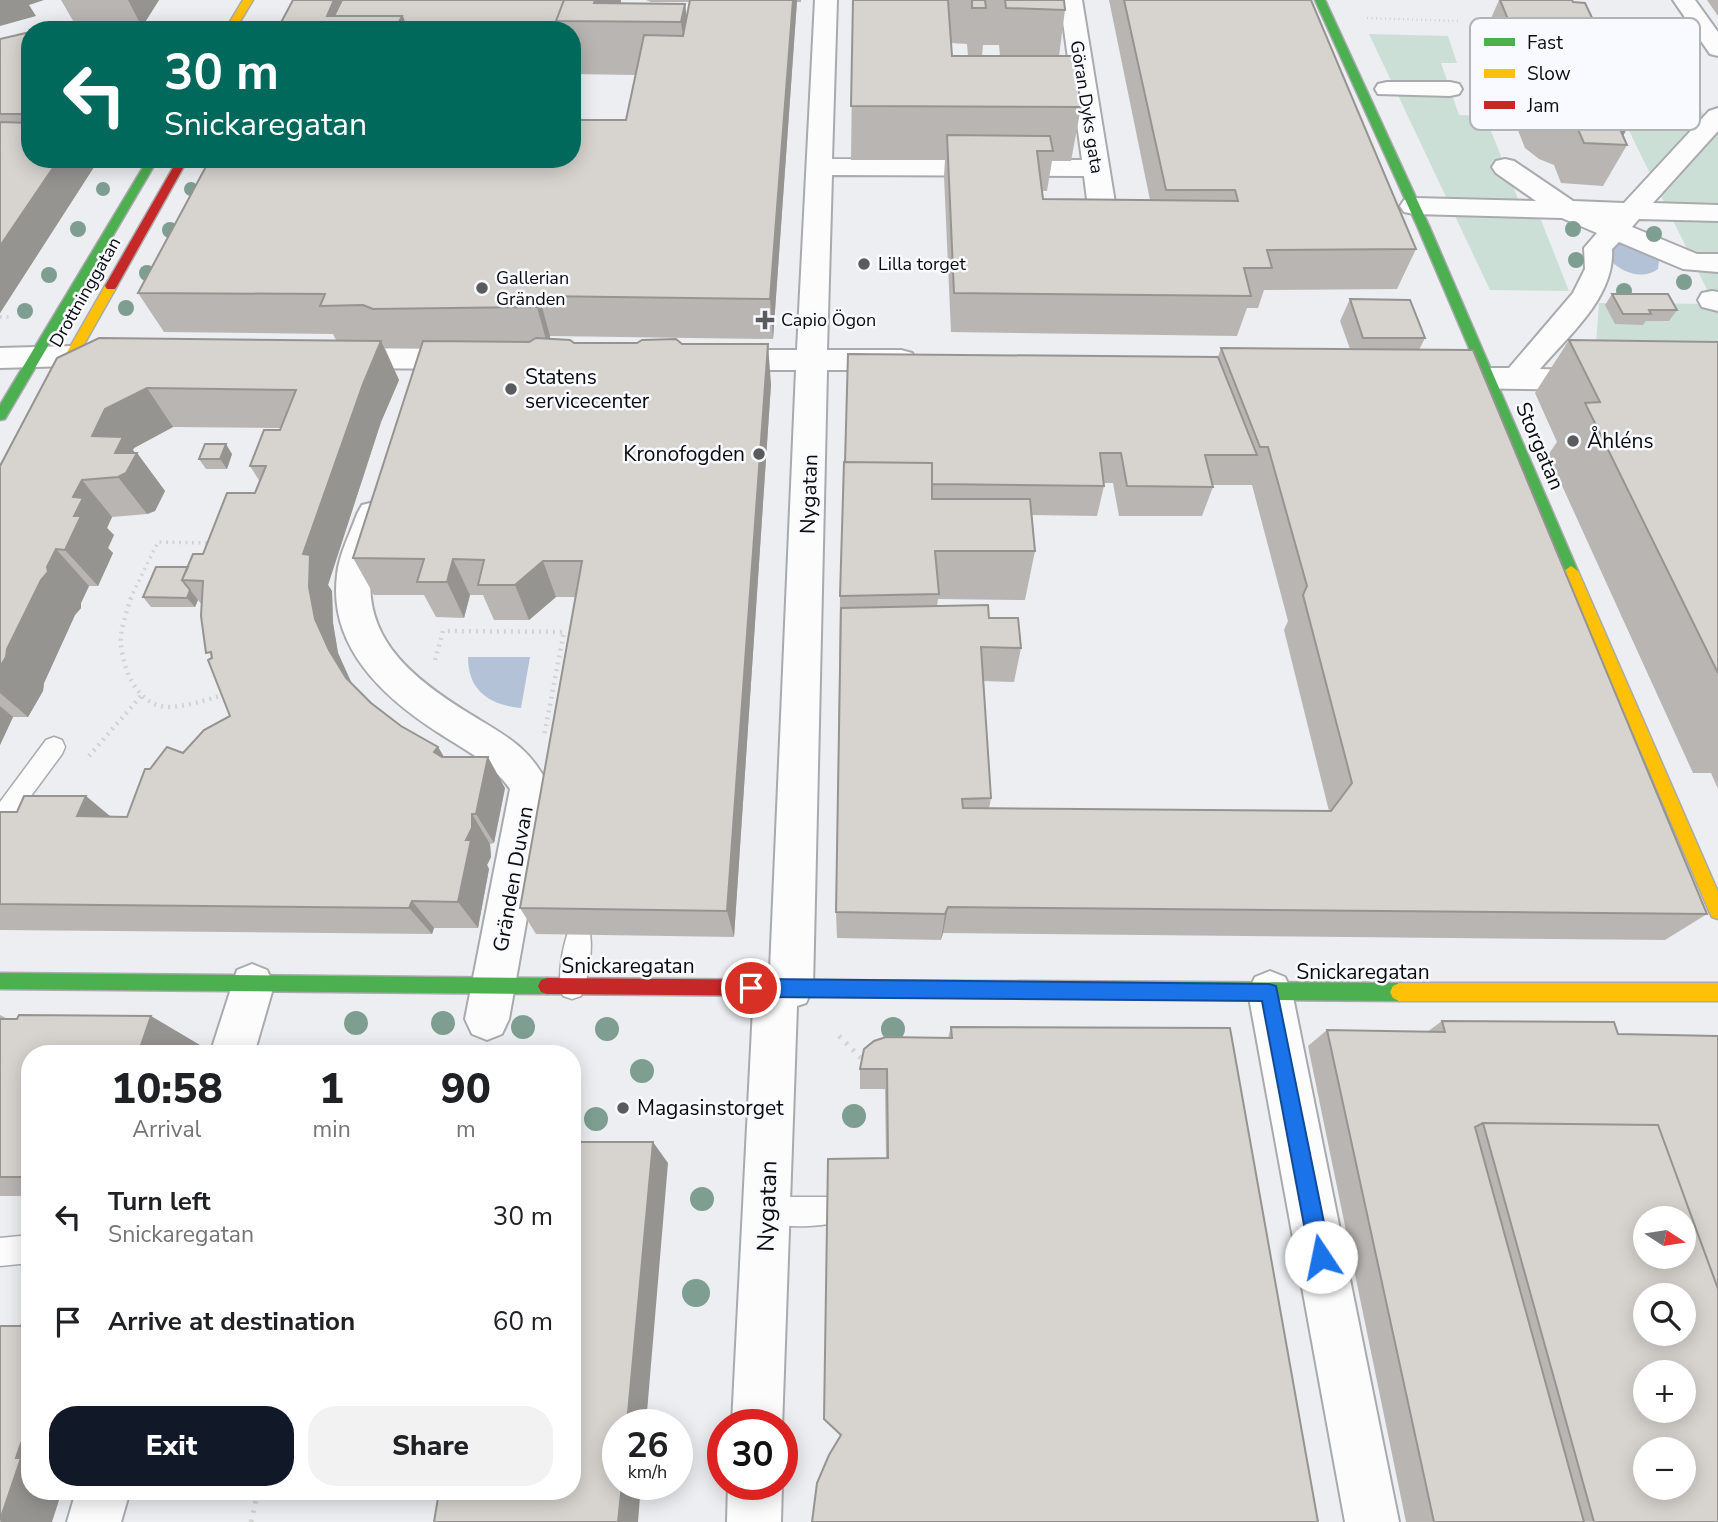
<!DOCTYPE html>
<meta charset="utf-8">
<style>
:root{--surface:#fff;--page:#f2f2f2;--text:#202124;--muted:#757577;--accent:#111827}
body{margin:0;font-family:"Nunito Sans",sans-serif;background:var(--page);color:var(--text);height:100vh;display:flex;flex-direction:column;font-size:26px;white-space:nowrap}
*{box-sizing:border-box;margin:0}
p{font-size:23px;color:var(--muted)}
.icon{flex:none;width:38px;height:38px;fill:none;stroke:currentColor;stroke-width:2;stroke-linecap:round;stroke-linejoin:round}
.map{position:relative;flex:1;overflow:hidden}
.side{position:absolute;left:21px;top:1045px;width:560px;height:455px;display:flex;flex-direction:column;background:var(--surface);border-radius:28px;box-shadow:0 4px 18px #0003}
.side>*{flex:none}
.hud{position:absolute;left:21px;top:21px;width:560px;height:147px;border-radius:28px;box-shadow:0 4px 18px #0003;background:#00695c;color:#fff;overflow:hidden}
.needle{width:46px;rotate:102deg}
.tools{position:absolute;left:1633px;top:1206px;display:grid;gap:14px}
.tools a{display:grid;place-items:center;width:63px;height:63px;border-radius:50%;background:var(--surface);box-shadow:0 4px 18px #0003;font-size:35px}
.speed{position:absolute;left:602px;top:1409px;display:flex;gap:14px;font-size:35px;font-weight:700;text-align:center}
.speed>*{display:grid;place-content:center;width:91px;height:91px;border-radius:50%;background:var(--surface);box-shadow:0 4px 18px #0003;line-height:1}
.speed small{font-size:18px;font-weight:400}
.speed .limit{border:10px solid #d22;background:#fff;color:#111}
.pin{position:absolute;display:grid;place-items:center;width:60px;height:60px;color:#fff;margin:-30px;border:4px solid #fff;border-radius:50%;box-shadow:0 2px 7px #0007}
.me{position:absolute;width:77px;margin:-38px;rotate:349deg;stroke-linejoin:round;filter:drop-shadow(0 0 5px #0008)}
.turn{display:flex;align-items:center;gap:24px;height:147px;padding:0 28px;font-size:32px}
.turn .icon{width:91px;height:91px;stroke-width:2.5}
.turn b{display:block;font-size:49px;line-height:60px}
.eta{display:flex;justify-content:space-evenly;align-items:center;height:119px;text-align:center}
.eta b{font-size:42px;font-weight:800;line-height:49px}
.action{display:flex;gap:14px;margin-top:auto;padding:14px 28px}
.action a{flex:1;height:80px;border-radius:28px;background:var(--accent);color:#fff;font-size:28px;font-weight:800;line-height:80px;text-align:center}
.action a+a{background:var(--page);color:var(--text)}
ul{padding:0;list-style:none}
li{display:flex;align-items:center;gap:21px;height:105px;padding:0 28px}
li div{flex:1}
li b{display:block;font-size:26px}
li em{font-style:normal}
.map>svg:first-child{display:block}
</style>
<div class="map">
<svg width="1718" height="1522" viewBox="0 0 1718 1522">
<rect width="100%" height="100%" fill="#eceef1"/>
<!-- green -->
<path fill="#ccdfd7" d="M1369 34 1448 36 1457 63H1441L1459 115 1485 116 1522 209 1539 215 1569 291 1490 290Z
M1585 41 1640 43 1687 92 1718 133V344H1596L1599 303 1714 304Z"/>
<!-- water -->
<path fill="#b3c2d6" d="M1625 243 1656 255 1659 260 1658 269C1643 280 1622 273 1610 260L1611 247Z
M468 657H530L521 708C490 705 468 691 468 657Z"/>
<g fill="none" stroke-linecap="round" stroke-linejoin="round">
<defs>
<path id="lane" d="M54 737 62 740 65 747 62 754 8 827 0 830V802L46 740Z
M579 923 588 927C595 944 588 979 581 996L572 999 563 996C556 979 563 944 570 927Z
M766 1197H829L839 1201 843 1211 839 1221C821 1228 774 1228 756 1221L752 1211 756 1201Z
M30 1235V1263L0 1266V1238Z"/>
<path id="street" d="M815 0H837L832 159 1082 160 1060 0H1082L1117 215 1113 221 1103 223 1093 221 1089 215 1084 176 832 175 827 350H901L912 353 916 360 912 367 901 370H827L813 988 806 1003 797 1006 782 1428V1424H732L754 988 761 973 770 970 796 370H716L705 367 701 360 705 353 716 350H797Z
M1673 0H1695L1718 32V56L1710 54Z
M1387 82H1450L1459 84 1462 89 1459 94 1450 96 1378 94 1375 89 1378 84Z
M1718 108V131L1653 203 1718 205V221L1639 219 1632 227 1697 254H1718V272L1683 269 1619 242 1612 249C1615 297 1569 335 1540 369L1595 370 1606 373 1610 380 1606 387 1595 390 1453 388 1442 385 1438 378 1442 371 1453 368H1509L1573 293 1585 269 1584 248 1597 233 1562 218 1414 214 1404 212 1400 206 1404 200 1414 198 1536 201 1496 173 1492 167 1496 161 1505 159 1514 161 1573 201 1624 203 1709 111Z
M1712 291 1718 292V311L1702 307 1698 300 1702 293Z
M106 345 117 348 121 355 117 362 106 365 0 368V348Z
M338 348 470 349 481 352 485 359 481 366 470 369 338 368 327 365 323 358 327 351Z
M374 502 386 505 391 514C384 534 374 554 371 575 364 642 418 682 470 714 506 736 530 747 550 788L509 1019 502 1034 487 1040 472 1034 465 1019 510 789C492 763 465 750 439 733 384 698 328 647 337 575 339 554 350 534 357 514L362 505Z
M252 964 267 970 274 985 254 1054H210L237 970Z
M1270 971 1285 977 1292 992 1399 1522H1345L1248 992 1255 977Z
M728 1484H782L781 1522H727Z
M76 1491H130L121 1522H67Z"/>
<path id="fast" d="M1315 0H1325L1430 228 1578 571 1576 575H1566L1564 571 1418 228Z
M148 159H158L5 419 0 420V405Z
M0 973 547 978 553 980 556 986 553 992 547 994 0 989Z
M787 980 1399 983 1405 986 1408 992 1405 998 1399 1001 787 996 781 994 778 988 781 982Z"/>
<path id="slow" d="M243 0H253L235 30H225Z
M111 282 117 286 5 484 0 486V469L105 286Z
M1571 566 1578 571 1718 892V919L1712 917 1709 911 1564 571Z
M1399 983H1718V1001H1399L1393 998 1390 992 1393 986Z"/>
<path id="jam" d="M178 159H188L117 286 115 289H107L105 286Z
M547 978 787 980 793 982 796 988 793 994 787 996 547 994 541 992 538 986 541 980Z"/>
</defs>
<!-- lane casing -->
<use href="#lane" stroke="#a9aaad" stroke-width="3"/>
<!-- street casing -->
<use href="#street" stroke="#a9aaad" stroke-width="4"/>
<!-- fast casing -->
<use href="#fast" stroke="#a9aaad" stroke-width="3"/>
<!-- slow casing -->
<use href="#slow" stroke="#a9aaad" stroke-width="3"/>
<!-- jam casing -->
<use href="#jam" stroke="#a9aaad" stroke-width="3"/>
<!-- path-far3 -->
<path stroke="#d2d3d3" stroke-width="2.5" stroke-dasharray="1 3.5" stroke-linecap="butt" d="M1367 18 1458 21
M1591 27 1632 28
M86 164H106"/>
<!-- path-far2 -->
<path stroke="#d2d3d3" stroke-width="3.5" stroke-dasharray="2 4.5" stroke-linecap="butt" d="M0 317H13
M130 599 158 542 211 543"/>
<!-- path-far1 -->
<path stroke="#d2d3d3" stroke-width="4.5" stroke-dasharray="2 5" stroke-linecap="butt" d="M131 598C127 611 119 632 121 645 124 672 138 707 170 707 188 706 206 700 223 695
M435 660 443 631 564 632 544 736
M89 756 141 696"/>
<!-- path -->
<path stroke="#d2d3d3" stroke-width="5" stroke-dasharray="2.5 7" stroke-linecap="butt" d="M839 1036 865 1062
M251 1522 258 1491"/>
<!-- lane -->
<use href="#lane" fill="#fcfcfd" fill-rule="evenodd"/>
<!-- street -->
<use href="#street" fill="#fcfcfd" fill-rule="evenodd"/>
<!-- fast -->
<use href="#fast" fill="#4caf50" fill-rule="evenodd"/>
<!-- slow -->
<use href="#slow" fill="#ffc107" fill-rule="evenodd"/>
<!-- jam -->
<use href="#jam" fill="#c62828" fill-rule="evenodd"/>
</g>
<!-- trees -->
<g fill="#7d9e91">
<circle cx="103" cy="189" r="7"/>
<circle cx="191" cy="189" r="7"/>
<circle cx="78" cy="229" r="8"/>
<circle cx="1573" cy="229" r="8"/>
<circle cx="170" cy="230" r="8"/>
<circle cx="1654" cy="234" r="8"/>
<circle cx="1576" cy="260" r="8"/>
<circle cx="147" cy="273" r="8"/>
<circle cx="49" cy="275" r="8"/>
<circle cx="1684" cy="282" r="8"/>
<circle cx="1624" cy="291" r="8"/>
<circle cx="126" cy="308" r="8"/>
<circle cx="25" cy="311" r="8"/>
<circle cx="356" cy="1023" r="12"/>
<circle cx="443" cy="1023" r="12"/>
<circle cx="523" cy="1027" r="12"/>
<circle cx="607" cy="1029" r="12"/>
<circle cx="893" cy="1029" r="12"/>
<circle cx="642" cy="1071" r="12"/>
<circle cx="854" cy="1116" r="12"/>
<circle cx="596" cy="1119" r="12"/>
<circle cx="702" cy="1199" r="12"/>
<circle cx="696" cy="1293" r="14"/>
</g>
<!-- wall -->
<path fill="#b9b5b2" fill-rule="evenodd" d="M61 0H159L142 27 76 26Z
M646 0H801V2H797L773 339 550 336V339L574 343 682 344 771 384 734 937 536 934 520 908 575 597H556L529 620H494L483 595H470L464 618 436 617 424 595H374L353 558 421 348H390L384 346 399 380 381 422 328 585 332 591 333 623 338 653 352 684 371 703 401 726 438 747 444 757 505 788 494 843 490 844 491 857 487 865 489 869 478 928H434L432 934 0 930V812L127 817 150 769 183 753 230 716 211 659 202 605 198 600 195 607H151L143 597 188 567 203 554 255 493 260 482 250 466 281 428 173 427 134 448 133 450 135 453H137L165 491 155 511 147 514 112 517 107 528 114 535 108 548 113 553 98 586H89L81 603V608L75 615 44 683 43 691 28 717H13L0 745V466L57 358 336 340 333 334 164 332 138 293 572 159 626 120 636 75 572 74V30H277L621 3 685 4 687 18 690 2H651Z
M853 0H1064L1065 10 1059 56 1081 107 1071 161H1052L1047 191H1042L1043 199 1150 200 1109 0H1311L1416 249 1397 289 1264 290 1258 308H1247L1237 336 951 332 944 176 945 160H851ZM951 43 967 44 968 56H952ZM983 45H999L1000 56H982Z
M1499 0H1572L1627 145 1603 186 1561 183 1554 165 1539 159 1525 148 1482 39Z
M1707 0H1718V16Z
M30 32V159L94 167 0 313V39Z
M1612 294 1677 310 1669 321H1646L1643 325 1615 324 1605 305Z
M1350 299 1425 338 1419 350 1707 914 1665 940 943 933 941 940 837 938 836 912 840 596 844 462 1218 357 1221 348 1350 349 1340 321ZM1104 483H1113L1119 516H1202L1213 487 1212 485H1252L1288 621 1284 630 1329 811 989 809 991 798 983 681 1014 682 1021 648 989 618 937 606 938 599 1025 600 1035 551 1032 515 1097 516 1104 486Z
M1569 340 1718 342V789L1711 773H1693L1548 455 1557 442 1535 393Z
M232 454 227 469H206L199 459Z
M0 1015 8 1019 200 1045 30 1054V1196H0Z
M1442 1021 1718 1522H1406L1308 1046 1327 1030 1427 1032Z
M951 1027 1230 1028 841 1435 886 1159 885 1089H860V1069L948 1038Z"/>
<!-- shaded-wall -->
<path fill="#969491" d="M0 0H44L29 5 36 16 0 26Z
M128 0H159L142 27Z
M334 0H349L357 22 327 16Z
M595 0H621V3H594Z
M793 0H797L773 339 770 299Z
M685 4 691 58 688 76 681 22Z
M402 16 406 30H400L398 24Z
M1633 118 1618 145 1619 127Z
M59 159H89L94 167 0 313V246Z
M539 296 550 336 548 347 537 307Z
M381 341 399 380 381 422 328 585 332 591 333 623 338 653 352 684 346 678 329 650 315 619 303 554 363 384Z
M768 344 771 384 734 937 727 911Z
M147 388 173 427 134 448 133 450 136 455 137 453 165 491 155 511 147 514 118 477 92 436 105 409Z
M226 444 232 454 227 469 220 459Z
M82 480 112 517 107 528 114 535 108 548 113 553 98 586 65 550 74 516 73 497Z
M56 549 89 586 81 603V608L75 615 44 683 43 691 28 717 0 693V667L7 649Z
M453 559 470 595 464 618 447 582Z
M543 561 556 597 529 620 515 585Z
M190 590 198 600 195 607 187 598Z
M0 706 13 717 0 745Z
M438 747 457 779 434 752Z
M488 757 505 788 494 843 476 814Z
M86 796 122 826 77 816Z
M472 814 490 844 491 857 487 865 489 869 478 928 458 902 466 840Z
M412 901 434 928 432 934 409 908Z
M948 907 943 933 941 940 945 914Z
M151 1016 200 1045 198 1054H138Z
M653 1142 668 1163 646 1424H627Z
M30 1430V1457L16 1458 25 1434Z
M21 1458H30V1491H62L52 1522H0Z
M622 1484H641L638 1522H618Z"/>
<!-- building -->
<path fill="#d7d3cf" stroke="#969491" stroke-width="2" fill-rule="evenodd" d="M293 0H334L327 16H402L398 24H392L389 30H277Z
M342 0H564L556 21 557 25H405L402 16H334Z
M564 0H595L594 3 685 4 681 22 556 21Z
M690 0H793L770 299 539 296 537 307 373 309 363 305 320 306 325 294 138 293 210 159H572V120H626L644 35 683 36Z
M853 0H948L952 56H1074L1081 107 851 106Z
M972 0H985L986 8H972Z
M1005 0H1064L1065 10 1006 8Z
M1124 0H1311L1416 249 1267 250 1272 268H1244L1251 296 954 293 947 135 1050 136 1053 151H1037L1043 199 1238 201 1235 190H1166Z
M1500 0H1572L1573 2 1585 3 1634 106 1633 118 1619 127 1627 145 1584 143 1576 125 1560 119 1545 108Z
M70 29 83 30H55Z
M30 32V114H0V39Z
M0 122 30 123V159H59L0 246Z
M1612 294H1668L1677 310H1649L1651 314H1623Z
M1350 299 1410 300 1425 338H1363Z
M99 338 381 341 363 384 303 554 310 555 309 587 315 619 329 650 346 678 371 703 401 726 438 747 434 752 442 757H488L476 814H472V828L466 840H471L458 902 412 901 409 908 0 904V812H17L24 796H86L77 816 127 817 145 769H150L167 747 183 753 204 730 230 716 208 660 212 658 211 652 206 653 201 616 203 581 182 580 193 554H203L227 493H255L266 466H250L264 430H280L296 390 147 388 105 409 92 436 123 437 115 453H137L126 473 118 477 82 480 73 497 83 498 74 516H81L65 550 56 549 47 567 48 572 41 580 7 649 6 657 0 667V466L57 358Z
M536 338 570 340 574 343H637L642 340 676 339 682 344H768L727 911 520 908 582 561H543L515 585H478L484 560 453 559 447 582H417L424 559 353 558 423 341 529 342Z
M1569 340 1718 342V673L1585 403 1600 402Z
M1221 348 1473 350 1707 914 948 907 945 914 836 912 841 608 988 605 989 618H1018L1021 648 981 647 991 798 962 799 963 808 1331 811 1352 783 1303 595 1307 586 1268 447H1260Z
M848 354 1218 357 1257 455H1205L1213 487 1127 486 1121 453H1100L1104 486 932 484V463L845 462Z
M205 444H226L220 459H199Z
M844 462 932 463V499H1030L1035 551H935L939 594 840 596Z
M156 567H188L182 580 190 590 187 598 143 597Z
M19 1015 151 1016 138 1054H30V1177H0V1019H17Z
M1442 1021 1614 1022 1618 1034 1718 1036V1289L1658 1125 1483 1123 1475 1127 1584 1522H1434L1327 1030 1445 1032Z
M951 1027 1230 1028 1318 1522H812L817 1483 829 1455 841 1435 824 1419 828 1159 888 1158 887 1069H860L864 1049 874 1041 886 1037 952 1038Z
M1483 1123 1658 1125 1718 1289V1522H1594ZM1645 1218H1684V1256H1645ZM1645 1295H1684V1334H1645ZM1645 1372H1684V1410H1645ZM1645 1449H1684V1488H1645Z
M572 1142H653L627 1424H618V1484H622L618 1522H434L439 1492 572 1491Z
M28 1309H30V1430L28 1434H25L20 1446 16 1458H21L0 1520V1326H21Z"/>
<!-- route -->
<path fill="#1a73e8" stroke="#114b97" stroke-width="2" d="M751 979 1269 984 1276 986 1331 1257 1328 1264 1321 1267 1313 1264 1310 1257 1262 1001 751 997 744 994 742 988 744 982Z"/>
<!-- markers -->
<g fill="#5a5b5d" stroke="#f8faff" stroke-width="2.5">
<circle cx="864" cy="264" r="7"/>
<circle cx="482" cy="288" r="7"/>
<path d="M761.5 309.5h7v7h7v7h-7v7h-7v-7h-7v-7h7z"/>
<circle cx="511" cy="389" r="7"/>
<circle cx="1573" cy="441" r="7"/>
<circle cx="759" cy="454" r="7"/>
<circle cx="623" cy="1108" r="7"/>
</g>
<g text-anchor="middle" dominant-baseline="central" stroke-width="5" stroke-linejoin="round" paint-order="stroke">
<!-- far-street labels -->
<g font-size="18" fill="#0b0c0e" stroke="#f8faff">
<text transform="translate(1087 107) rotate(81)">Göran Dyks gata</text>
<text transform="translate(85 292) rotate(-60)">Drottninggatan</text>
</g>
<!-- far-poi labels -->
<g font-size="18" fill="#0b0c0e" stroke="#f8faff" text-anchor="start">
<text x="878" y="264">Lilla torget</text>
<text x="496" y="278">Gallerian<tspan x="496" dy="21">Gränden</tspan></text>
<text x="781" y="320">Capio Ögon</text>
</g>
<!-- poi labels -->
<g font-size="21" fill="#0b0c0e" stroke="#f8faff" text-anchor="start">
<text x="525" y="377">Statens<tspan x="525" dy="24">servicecenter</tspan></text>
<text x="1587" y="441">Åhléns</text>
<text x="745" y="454" text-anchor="end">Kronofogden</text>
<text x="637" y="1108">Magasinstorget</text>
</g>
<!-- street labels -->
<g font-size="21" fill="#0b0c0e" stroke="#f8faff">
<text transform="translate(1540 446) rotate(67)">Storgatan</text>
<text transform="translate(809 494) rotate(-88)">Nygatan</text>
<text transform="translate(513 879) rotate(-80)">Gränden Duvan</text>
<text x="628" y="966">Snickaregatan</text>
<text x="1363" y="972">Snickaregatan</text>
</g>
<!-- near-street labels -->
<g font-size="24" fill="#0b0c0e" stroke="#f8faff">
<text transform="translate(767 1206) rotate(-88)">Nygatan</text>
</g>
</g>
<!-- legend -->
<rect x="1470" y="18" width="230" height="112" rx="10" fill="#f8faff" stroke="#b1b3b7" stroke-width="2"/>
<rect x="1484" y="38" width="31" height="8" fill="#4caf50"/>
<rect x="1484" y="69" width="31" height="9" fill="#ffc107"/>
<rect x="1484" y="101" width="31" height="8" fill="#c62828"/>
<g font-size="19" fill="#0b0c0e">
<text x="1527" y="49">Fast</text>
<text x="1527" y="80">Slow</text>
<text x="1527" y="112">Jam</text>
</g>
</svg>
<div class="tools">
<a><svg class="needle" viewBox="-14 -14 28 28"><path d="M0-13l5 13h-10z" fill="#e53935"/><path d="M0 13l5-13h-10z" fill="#757577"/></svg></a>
<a><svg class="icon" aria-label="search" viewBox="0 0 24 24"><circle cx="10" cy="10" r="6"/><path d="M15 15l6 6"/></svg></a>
<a>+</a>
<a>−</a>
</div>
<div class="speed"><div>26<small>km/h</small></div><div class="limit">30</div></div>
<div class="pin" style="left:751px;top:988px;background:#d93025"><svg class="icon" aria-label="arrive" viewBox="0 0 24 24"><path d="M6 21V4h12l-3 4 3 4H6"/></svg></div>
<svg class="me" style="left:1321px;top:1257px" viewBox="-20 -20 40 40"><circle r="19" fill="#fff"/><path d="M0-13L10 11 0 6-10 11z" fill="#1a73e8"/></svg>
<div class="hud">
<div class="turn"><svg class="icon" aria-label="left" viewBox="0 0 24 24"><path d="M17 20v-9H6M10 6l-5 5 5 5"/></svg><div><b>30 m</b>Snickaregatan</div></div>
</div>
<section class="side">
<div class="eta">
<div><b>10:58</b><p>Arrival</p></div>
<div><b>1</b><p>min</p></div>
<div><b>90</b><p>m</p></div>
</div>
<ul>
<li><svg class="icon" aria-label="left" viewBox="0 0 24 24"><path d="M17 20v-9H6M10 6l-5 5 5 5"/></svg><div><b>Turn left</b><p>Snickaregatan</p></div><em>30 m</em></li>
<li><svg class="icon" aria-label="arrive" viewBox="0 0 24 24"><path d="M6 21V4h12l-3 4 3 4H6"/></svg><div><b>Arrive at destination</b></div><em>60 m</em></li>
</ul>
<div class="action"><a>Exit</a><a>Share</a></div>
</section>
</div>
